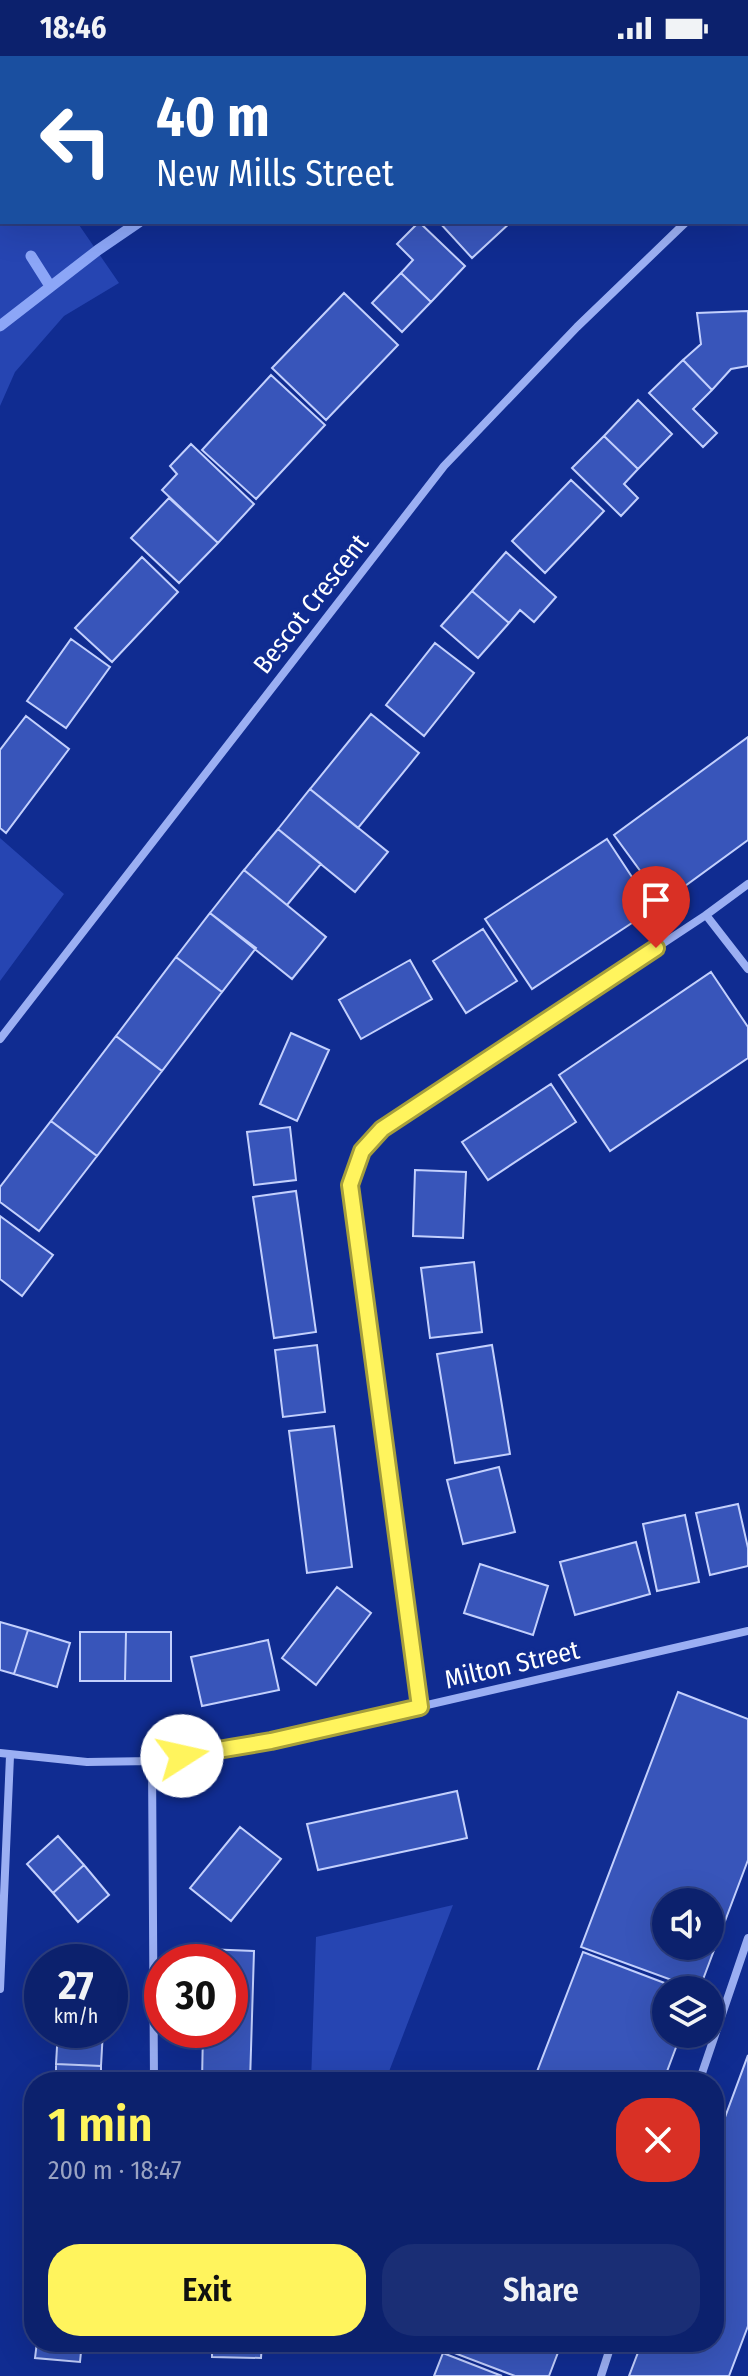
<!DOCTYPE html>
<meta charset="utf-8">
<style>
:root{--surface:#0c216d;--page:#1a2e75;--text:#f1f3f6;--muted:#9aa3c2;--line:#2c3e80;--accent:#fff45d}
body{margin:0;font-family:"Fira Sans Condensed",sans-serif;background:var(--page);color:var(--text);height:100vh;display:flex;flex-direction:column;font-size:30px;white-space:nowrap}
*{box-sizing:border-box;margin:0}
p{font-size:26px;color:var(--muted)}
.icon{flex:none;width:44px;height:44px;fill:none;stroke:currentColor;stroke-width:2;stroke-linecap:round;stroke-linejoin:round}
.map{position:relative;flex:1;overflow:hidden}
.panel{position:absolute;left:24px;top:2016px;width:700px;height:280px;display:flex;flex-direction:column;background:var(--surface);border-radius:32px;box-shadow:0 8px 32px #0002,0 0 0 2px var(--line)}
.panel>*{flex:none}
.hud{position:absolute;left:0px;top:0px;width:748px;height:168px;box-shadow:0 8px 32px #0002,0 0 0 2px var(--line);background:#1a4fa0;color:#fff;overflow:hidden}
.controls{position:absolute;left:652px;top:1832px;display:grid;gap:16px}
.controls a{display:grid;place-items:center;width:72px;height:72px;border-radius:50%;background:var(--surface);box-shadow:0 8px 32px #0002,0 0 0 2px var(--line);font-size:40px}
.speed{position:absolute;left:24px;top:1888px;display:flex;gap:16px;font-size:40px;font-weight:700;text-align:center}
.speed>*{display:grid;place-content:center;width:104px;height:104px;border-radius:50%;background:var(--surface);box-shadow:0 8px 32px #0002,0 0 0 2px var(--line);line-height:1}
.speed small{font-size:20px;font-weight:400}
.speed .limit{border:12px solid #d22;background:#fff;color:#111}
.pin{position:absolute;display:grid;place-items:center;width:68px;height:68px;color:#fff;margin:-82px -34px;border-radius:50% 50% 50% 0;rotate:-45deg;box-shadow:0 0 8px #0007}
.pin .icon{rotate:45deg}
.me{position:absolute;width:88px;margin:-44px;rotate:80deg;stroke-linejoin:round;filter:drop-shadow(0 0 6px #0008)}
.turn{display:flex;align-items:center;gap:28px;height:168px;padding:0 24px;font-size:36px}
.turn .icon{width:104px;height:104px;stroke-width:2.5}
.turn b{display:block;font-size:56px;line-height:68px}
.round{display:grid;place-items:center;flex:none;width:84px;height:84px;border-radius:32px;background:var(--page)}
.summary{display:flex;align-items:center;justify-content:space-between;height:136px;padding:0 24px}
h1{font-size:48px;font-weight:600;line-height:60px;color:var(--accent)}
.button{display:flex;gap:16px;margin-top:auto;padding:16px 24px}
.button a{flex:1;height:92px;border-radius:32px;background:var(--accent);color:#111;font-size:32px;font-weight:600;line-height:92px;text-align:center}
.button a+a{background:var(--page);color:var(--text)}
.status{display:flex;justify-content:space-between;align-items:center;height:56px;padding:0 40px;background:var(--surface);direction:ltr}
.status svg{height:22px;fill:currentColor}
.map>svg:first-child{display:block}
</style>
<div class="status"><b>18:46</b><svg viewBox="0 0 49 12"><path d="M0 12V9h3v3zM5 12V6h3v6zM10 12V3h3v9zM15 12V0h3v12zM26 1h20v11H26zM47 4h2v5h-2z"/></svg></div>
<div class="map">
<svg width="748" height="2320" viewBox="0 0 748 2320">
<rect width="100%" height="100%" fill="#102c91"/>
<!-- green -->
<path fill="#2645b2" d="M0 54 2 166H77L119 227 64 260 15 316 0 350Z
M0 782 64 838 0 925Z
M453 1849 385 2026H311L316 1881Z"/>
<g fill="none" stroke-linecap="round" stroke-linejoin="round">
<!-- stream -->
<path stroke="#8ca6f7" stroke-width="11" d="M382 2 385 0
M31 200 50 230
M0 270 98 194 139 166"/>
</g>
<!-- building -->
<path fill="#3855ba" stroke="#c3d0fd" stroke-width="2" fill-rule="evenodd" d="M612 0H698L700 2H610Z
M419 166 465 210 431 246 401 217 413 204 397 188Z
M439 166H511L472 202Z
M401 217 431 246 402 276 372 247Z
M344 237 398 289 326 364 272 312Z
M748 255V310L731 313 712 334 683 304 701 288 697 257Z
M683 304 712 334 693 353 717 377 703 391 649 337Z
M271 319 325 369 256 443 202 394Z
M638 344 672 378 638 413 604 380Z
M604 380 638 413 624 428 638 442 621 460 572 412Z
M191 388 254 448 218 487 162 434 177 418 170 410Z
M571 424 604 455 545 517 512 485Z
M169 442 218 487 179 527 131 482Z
M506 496 556 541 534 566 520 554 509 567 472 535Z
M142 501 178 536 112 606 75 572Z
M472 535 509 567 478 602 441 570Z
M71 583 110 611 66 672 27 645Z
M435 587 474 617 424 680 386 649Z
M371 658 419 697 358 772 310 733Z
M26 660 69 693 6 777 0 772V694Z
M748 681V784L663 846 614 779Z
M310 733 388 796 355 836 278 773Z
M278 773 321 808 287 849 244 814Z
M607 783 653 853 532 933 485 863Z
M244 814 326 881 292 923 210 857Z
M210 857 256 892 222 936 176 901Z
M483 873 517 925 466 957 433 905Z
M176 901 222 936 162 1015 116 980Z
M410 904 432 943 361 983 339 944Z
M711 916 748 971V1002L610 1095 559 1019Z
M291 977 329 994 297 1065 260 1048Z
M116 980 162 1015 97 1100 51 1065Z
M551 1028 576 1066 488 1124 462 1086Z
M51 1065 97 1100 39 1175 0 1146V1131Z
M290 1071 296 1124 254 1129 247 1076Z
M415 1114 466 1116 463 1182 413 1180Z
M296 1135 316 1276 274 1282 253 1141Z
M0 1160 53 1199 22 1240 0 1223Z
M474 1206 482 1276 430 1282 421 1212Z
M317 1289 325 1356 283 1361 275 1294Z
M492 1289 510 1398 455 1407 437 1298Z
M334 1370 352 1511 307 1517 289 1375Z
M499 1411 515 1476 463 1488 447 1424Z
M738 1448 748 1492V1510L710 1519 696 1457Z
M685 1459 699 1526 657 1535 643 1468Z
M636 1486 650 1538 575 1559 560 1506Z
M480 1508 548 1530 533 1579 464 1557Z
M337 1531 371 1557 316 1629 282 1602Z
M0 1566 28 1574 14 1618 0 1614Z
M28 1574 70 1587 57 1631 14 1618Z
M80 1576H126L125 1625H80Z
M126 1576H171V1625H125Z
M268 1584 279 1634 202 1650 191 1601Z
M678 1636 748 1663V1804L699 1934 581 1891ZM666 1846H710V1890H666Z
M457 1735 467 1782 318 1814 307 1768Z
M240 1771 281 1803 231 1865 190 1832Z
M58 1780 84 1809 53 1837 27 1808Z
M84 1809 109 1839 78 1866 53 1837Z
M205 1893 254 1895 250 2026H202L203 1974H230V1906H205Z
M583 1896 683 1934H666V1978H681L663 2026H533Z
M62 1899 106 1901V1906H61Z
M58 1974H103L101 2010 56 2008Z
M748 1999V2270L729 2320H629L642 2286H714V2091Z
M56 2008 101 2010V2026H56Z
M37 2286H82L80 2306 35 2302Z
M212 2286H262L261 2302 212 2301Z
M443 2286H562L549 2320H515L441 2292Z
M443 2297 502 2320H434Z"/>
<g fill="none" stroke-linecap="round" stroke-linejoin="round">
<!-- minor -->
<path stroke="#9baff3" stroke-width="8" d="M746 109 748 107
M746 117 748 120
M706 859 748 913
M0 983 444 410 577 271 686 166
M420 1651 350 1129 362 1095 382 1073 706 859 748 828
M0 1697 87 1706 152 1705 271 1685 748 1575
M152 1705 154 2026
M0 1933 10 1700
M699 2026 748 1882
M601 2320 612 2286"/>
</g>
<g fill="none" stroke-linecap="round" stroke-linejoin="round">
<defs>
<path id="route" d="M182 1700 271 1685 420 1651 350 1129 362 1095 382 1073 656 892"/>
</defs>
<!-- route casing -->
<use href="#route" stroke="#a69f3c" stroke-width="20"/>
<!-- route -->
<use href="#route" stroke="#fff45d" stroke-width="14"/>
</g>
<g text-anchor="middle" dominant-baseline="central" stroke-width="8" stroke-linejoin="round" paint-order="stroke">
<!-- street labels -->
<g font-size="26" fill="#fff" stroke="#102c91">
<text transform="translate(311 548) rotate(-52)">Bescot Crescent</text>
<text transform="translate(512 1609) rotate(-13)">Milton Street</text>
</g>
</g>
</svg>
<div class="controls">
<a><svg class="icon" aria-label="sound" viewBox="0 0 24 24"><path d="M4 9h4l5-4v14l-5-4H4zM17 9q2 3 0 6"/></svg></a>
<a><svg class="icon" aria-label="layers" viewBox="0 0 24 24"><path d="M12 4l9 5-9 5-9-5zM3 14l9 5 9-5"/></svg></a>
</div>
<div class="speed"><div>27<small>km/h</small></div><div class="limit">30</div></div>
<div class="pin" style="left:656px;top:892px;background:#d93025"><svg class="icon" aria-label="arrive" viewBox="0 0 24 24"><path d="M6 21V4h12l-3 4 3 4H6"/></svg></div>
<svg class="me" style="left:182px;top:1700px" viewBox="-20 -20 40 40"><circle r="19" fill="#fff"/><path d="M0-13L10 11 0 6-10 11z" fill="#fff45d"/></svg>
<div class="hud">
<div class="turn"><svg class="icon" aria-label="left" viewBox="0 0 24 24"><path d="M17 20v-9H6M10 6l-5 5 5 5"/></svg><div><b>40 m</b>New Mills Street</div></div>
</div>
<section class="panel">
<div class="summary"><div><h1>1 min</h1><p>200 m · 18:47</p></div><a class="round" style="background:#d93025;color:#fff"><svg class="icon" aria-label="close" viewBox="0 0 24 24"><path d="M6 6l12 12M18 6L6 18"/></svg></a></div>
<div class="button"><a>Exit</a><a>Share</a></div>
</section>
</div>
